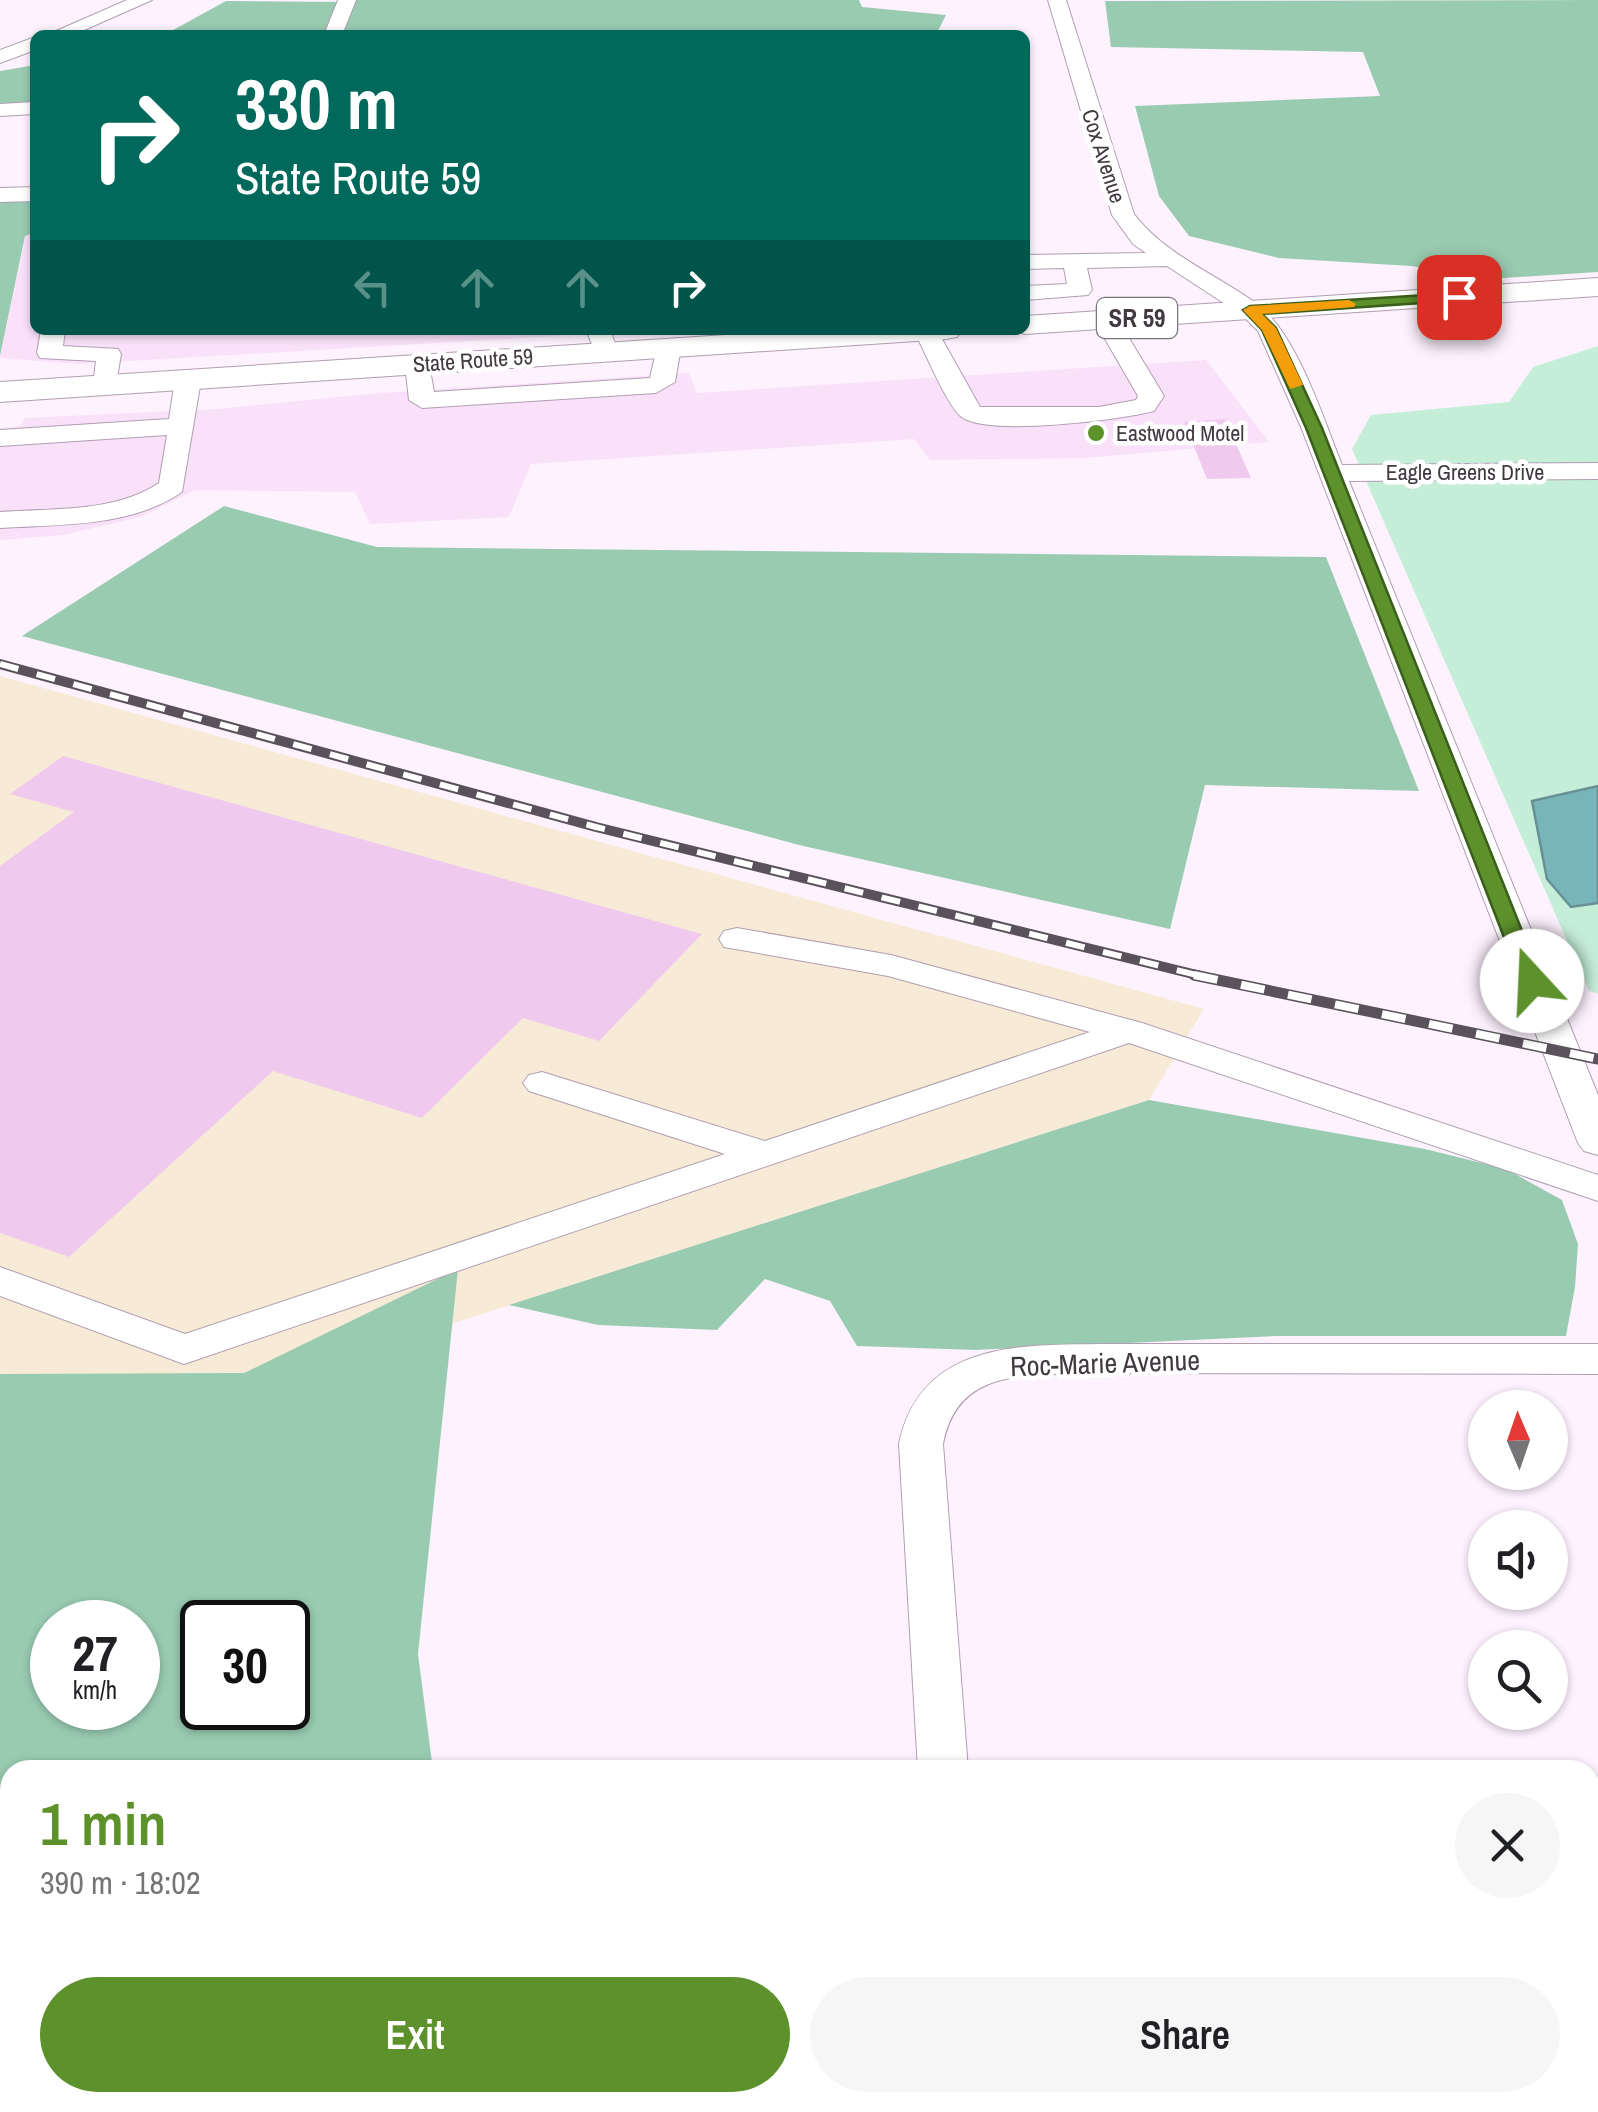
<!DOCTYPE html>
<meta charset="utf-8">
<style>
:root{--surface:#fff;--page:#f6f6f6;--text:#202124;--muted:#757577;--accent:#5c912b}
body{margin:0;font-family:"Archivo Narrow",sans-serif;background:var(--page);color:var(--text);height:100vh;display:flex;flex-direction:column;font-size:38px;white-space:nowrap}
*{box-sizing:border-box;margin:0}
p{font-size:32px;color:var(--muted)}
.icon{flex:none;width:55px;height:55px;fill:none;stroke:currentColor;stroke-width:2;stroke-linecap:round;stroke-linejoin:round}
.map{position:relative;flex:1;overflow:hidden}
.sheet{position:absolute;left:0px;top:1760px;width:1600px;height:352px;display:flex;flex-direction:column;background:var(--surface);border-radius:30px 30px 0 0;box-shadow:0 2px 8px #0004}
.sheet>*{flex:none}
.banner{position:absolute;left:30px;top:30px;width:1000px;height:305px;border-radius:15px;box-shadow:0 2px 8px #0004;background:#00695c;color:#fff;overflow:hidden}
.needle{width:65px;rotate:358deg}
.buttons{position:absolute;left:1468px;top:1390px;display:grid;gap:20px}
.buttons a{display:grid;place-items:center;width:100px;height:100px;border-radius:50%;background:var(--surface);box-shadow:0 2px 8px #0004;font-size:50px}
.speed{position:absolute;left:30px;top:1600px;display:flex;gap:20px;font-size:50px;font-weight:700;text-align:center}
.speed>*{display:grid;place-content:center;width:130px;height:130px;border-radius:50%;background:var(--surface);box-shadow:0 2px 8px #0004;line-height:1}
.speed small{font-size:25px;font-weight:400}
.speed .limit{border:5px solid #111;border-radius:15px;background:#fff;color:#111}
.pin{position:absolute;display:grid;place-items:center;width:85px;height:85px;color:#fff;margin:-42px;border-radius:20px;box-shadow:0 5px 15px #0006}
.me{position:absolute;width:110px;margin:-55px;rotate:340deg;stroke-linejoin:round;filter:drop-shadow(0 0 8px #0008)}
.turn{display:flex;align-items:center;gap:35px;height:210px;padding:0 40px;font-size:45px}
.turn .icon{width:130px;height:130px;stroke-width:2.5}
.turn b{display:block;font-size:70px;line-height:85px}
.lanes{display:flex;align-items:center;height:95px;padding:0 40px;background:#0003;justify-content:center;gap:50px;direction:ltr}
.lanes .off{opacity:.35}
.round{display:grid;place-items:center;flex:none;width:105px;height:105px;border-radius:52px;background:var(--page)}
.head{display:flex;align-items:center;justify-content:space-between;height:170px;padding:0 40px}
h1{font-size:60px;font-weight:600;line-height:75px;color:var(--accent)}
.primary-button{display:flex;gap:20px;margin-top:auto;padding:20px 40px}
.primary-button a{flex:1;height:115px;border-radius:60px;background:var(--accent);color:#fff;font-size:40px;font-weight:600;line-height:115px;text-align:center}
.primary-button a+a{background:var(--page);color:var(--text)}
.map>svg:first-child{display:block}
</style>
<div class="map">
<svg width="1598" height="2112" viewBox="0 0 1598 2112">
<rect width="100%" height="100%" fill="#fef2fe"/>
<!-- built -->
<path fill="#f9e1fa" d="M35 232V330L566 332 557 336 77 364 0 358 26 235Z
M1206 360 1269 442 1085 458 930 460 914 439 531 464 509 517 370 524 355 492 195 490 141 517 63 535 0 540V429L21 426 25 418 217 409 380 393 689 373 697 393Z"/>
<!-- industrial -->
<path fill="#f7ebd7" d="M0 676 1204 1009 1149 1100 236 1393 0 1429Z"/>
<!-- green -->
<path fill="#c5eed8" d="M1598 346V994L1589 991 1352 449 1371 415 1509 402 1533 367Z"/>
<!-- forest -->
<path fill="#99cbb1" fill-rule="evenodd" d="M349 0H859L862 7 946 15 936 35H339Z
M1598 0V272L1504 278 1411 266 1279 258 1189 236 1159 196 1135 106 1380 96 1363 52 1111 47 1105 1Z
M226 1 346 2 333 35H164Z
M35 65 32 88 35 104 0 107V71Z
M35 194V232L25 236 0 356V195Z
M224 506 377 547 1326 557 1419 791 1205 785 1170 929 799 845 22 636Z
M1149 1100 1425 1149 1506 1169 1562 1200 1578 1244 1575 1287 1566 1336H1277L976 1350 857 1346 830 1301 765 1279 717 1330 598 1325 509 1305Z
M458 1269 418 1654 433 1770H10V2102H475L477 2112H0V1374L244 1373ZM52 1622H138V1708H52ZM202 1622H288V1708H202Z"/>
<!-- water -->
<path fill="#78b5b8" stroke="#689094" stroke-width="2.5" d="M1598 786V903L1571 907 1547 879 1532 801Z"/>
<!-- building -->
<path fill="#f0caee" d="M1225 419 1251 478 1207 479 1184 422Z
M63 756 702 934 599 1041 523 1018 422 1118 273 1071 69 1257 0 1233V866L74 812 10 794Z"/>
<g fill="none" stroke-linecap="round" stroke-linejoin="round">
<defs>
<path id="minor" d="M127 0H152L73 35H47Z
M338 0H356L342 35H324Z
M1048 0H1066L1134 214C1165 255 1216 274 1257 304 1297 334 1323 418 1342 465L1598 463V479L1349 481 1598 1095V1155L1584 1151 1578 1143 1301 427 1258 331 1242 315 1167 266 1087 268 1092 290 1088 295 1025 300V286L1067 284 1064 268 1025 269V255L1146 253 1133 244 1112 215Z
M35 37V50L0 63V50Z
M35 102V114L0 116V104Z
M35 187V201L0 202V188Z
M1106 313 1115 315 1164 396 1154 411C1119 420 992 436 963 418 948 409 924 349 914 331L937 330 980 407H1099L1136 400 1138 396 1094 320Z
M41 330H65L63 346 118 349 121 354 115 390 106 393 93 385 96 361 40 358 37 353Z
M586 330H610L618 351 615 356H597Z
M669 340 681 347 675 382 656 393 422 408 409 400 405 364 417 357 429 364 434 392 650 378 657 347Z
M188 372 201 380 182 492C129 528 61 524 0 528V512C52 508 114 513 159 483L167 435 0 446V430L169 419 175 380Z
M737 928 891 955 1142 1023 1598 1175V1201L1129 1043 184 1364 0 1296V1267L185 1334 725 1154 529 1091 523 1083 529 1075 542 1072 765 1141 1090 1032 888 976 724 947 719 939 724 931Z
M1111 1344H1598V1374L1080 1373C1019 1376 957 1371 943 1444L968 1770H918L899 1444C921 1339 1025 1345 1111 1344Z
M939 2102H995L996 2112H940Z"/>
<path id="major" d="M1598 278V296L1025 334 1013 330H1025V316Z
M804 330H961L957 337 946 339 0 402V382Z"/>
</defs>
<!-- minor casing -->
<use href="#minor" stroke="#b09eb0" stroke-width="2"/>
<!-- major casing -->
<use href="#major" stroke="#b09eb0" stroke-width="2"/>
<!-- minor -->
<use href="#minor" fill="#fff" fill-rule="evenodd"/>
<!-- major -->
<use href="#major" fill="#fff" fill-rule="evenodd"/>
<defs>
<path id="rail-far1" d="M0 664 596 827 1205 977"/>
<path id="rail" d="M1194 975 1598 1059"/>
</defs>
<!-- rail-far1 casing -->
<use href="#rail-far1" stroke="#5a525a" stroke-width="10"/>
<!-- rail casing -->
<use href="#rail" stroke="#5a525a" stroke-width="11"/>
<!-- rail-far1 -->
<use href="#rail-far1" stroke="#fff" stroke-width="6" stroke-dasharray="19" stroke-linecap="butt"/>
<!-- rail -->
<use href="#rail" stroke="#fff" stroke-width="8" stroke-dasharray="24" stroke-linecap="butt"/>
</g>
<!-- route -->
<path fill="#5c912b" stroke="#3c5e1c" stroke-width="2.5" d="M1459 293 1464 294V300L1262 314 1276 328 1322 428 1542 981 1532 987 1521 981 1306 428 1262 330 1243 310 1250 306Z"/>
<!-- slow -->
<path fill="#f59e0b" d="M1349 300 1356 304 1354 307 1262 314 1276 328 1303 385 1290 389 1262 330 1243 310 1250 306Z"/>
<!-- markers -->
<circle fill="#5c912b" stroke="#fff" stroke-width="4" cx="1096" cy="433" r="10"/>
<g text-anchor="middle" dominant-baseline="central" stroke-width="9" stroke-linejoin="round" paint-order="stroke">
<!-- far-street labels -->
<g font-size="22" fill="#413a41" stroke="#fff">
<text transform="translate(1104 156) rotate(72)">Cox Avenue</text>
<text transform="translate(473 360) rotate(-4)">State Route 59</text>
<text x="1465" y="472">Eagle Greens Drive</text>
</g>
<!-- far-poi labels -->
<g font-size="22" fill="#413a41" stroke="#fff" text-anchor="start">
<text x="1116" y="433">Eastwood Motel</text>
</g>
<!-- shield labels -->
<rect fill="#fff" stroke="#7a757a" stroke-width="2.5" x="1097" y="298" width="80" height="40" rx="8"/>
<g font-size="25" font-weight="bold" fill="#413a41">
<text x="1137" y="318">SR 59</text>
</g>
<!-- street labels -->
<g font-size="28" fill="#413a41" stroke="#fff">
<text transform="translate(1105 1363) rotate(-2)">Roc-Marie Avenue</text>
</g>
</g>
</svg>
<div class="buttons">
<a><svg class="needle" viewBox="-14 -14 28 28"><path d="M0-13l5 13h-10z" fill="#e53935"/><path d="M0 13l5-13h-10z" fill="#757577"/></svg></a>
<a><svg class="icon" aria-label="sound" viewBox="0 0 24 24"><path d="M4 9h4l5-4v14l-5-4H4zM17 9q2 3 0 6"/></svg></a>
<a><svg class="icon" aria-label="search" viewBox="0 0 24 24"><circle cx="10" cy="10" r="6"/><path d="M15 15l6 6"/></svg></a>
</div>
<div class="speed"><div>27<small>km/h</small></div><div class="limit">30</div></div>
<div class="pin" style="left:1459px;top:297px;background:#d93025"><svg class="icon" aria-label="arrive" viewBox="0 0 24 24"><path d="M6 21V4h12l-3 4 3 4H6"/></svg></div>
<svg class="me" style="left:1532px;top:981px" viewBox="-20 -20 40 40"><circle r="19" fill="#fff"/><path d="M0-13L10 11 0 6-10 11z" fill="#5c912b"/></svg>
<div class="banner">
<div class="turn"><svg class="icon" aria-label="right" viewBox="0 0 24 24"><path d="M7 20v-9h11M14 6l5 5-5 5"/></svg><div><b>330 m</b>State Route 59</div></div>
<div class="lanes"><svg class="icon off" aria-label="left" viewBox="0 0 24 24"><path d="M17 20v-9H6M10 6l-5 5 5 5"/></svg><svg class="icon off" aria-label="ahead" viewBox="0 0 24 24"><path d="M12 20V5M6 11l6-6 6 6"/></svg><svg class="icon off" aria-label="ahead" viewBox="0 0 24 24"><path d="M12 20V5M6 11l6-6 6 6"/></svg><svg class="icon" aria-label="right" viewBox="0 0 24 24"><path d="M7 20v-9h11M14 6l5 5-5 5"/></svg></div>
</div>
<section class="sheet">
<div class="head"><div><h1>1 min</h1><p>390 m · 18:02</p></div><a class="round"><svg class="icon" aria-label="close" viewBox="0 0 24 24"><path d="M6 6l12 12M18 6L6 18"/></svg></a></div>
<div class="primary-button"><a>Exit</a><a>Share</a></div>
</section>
</div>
